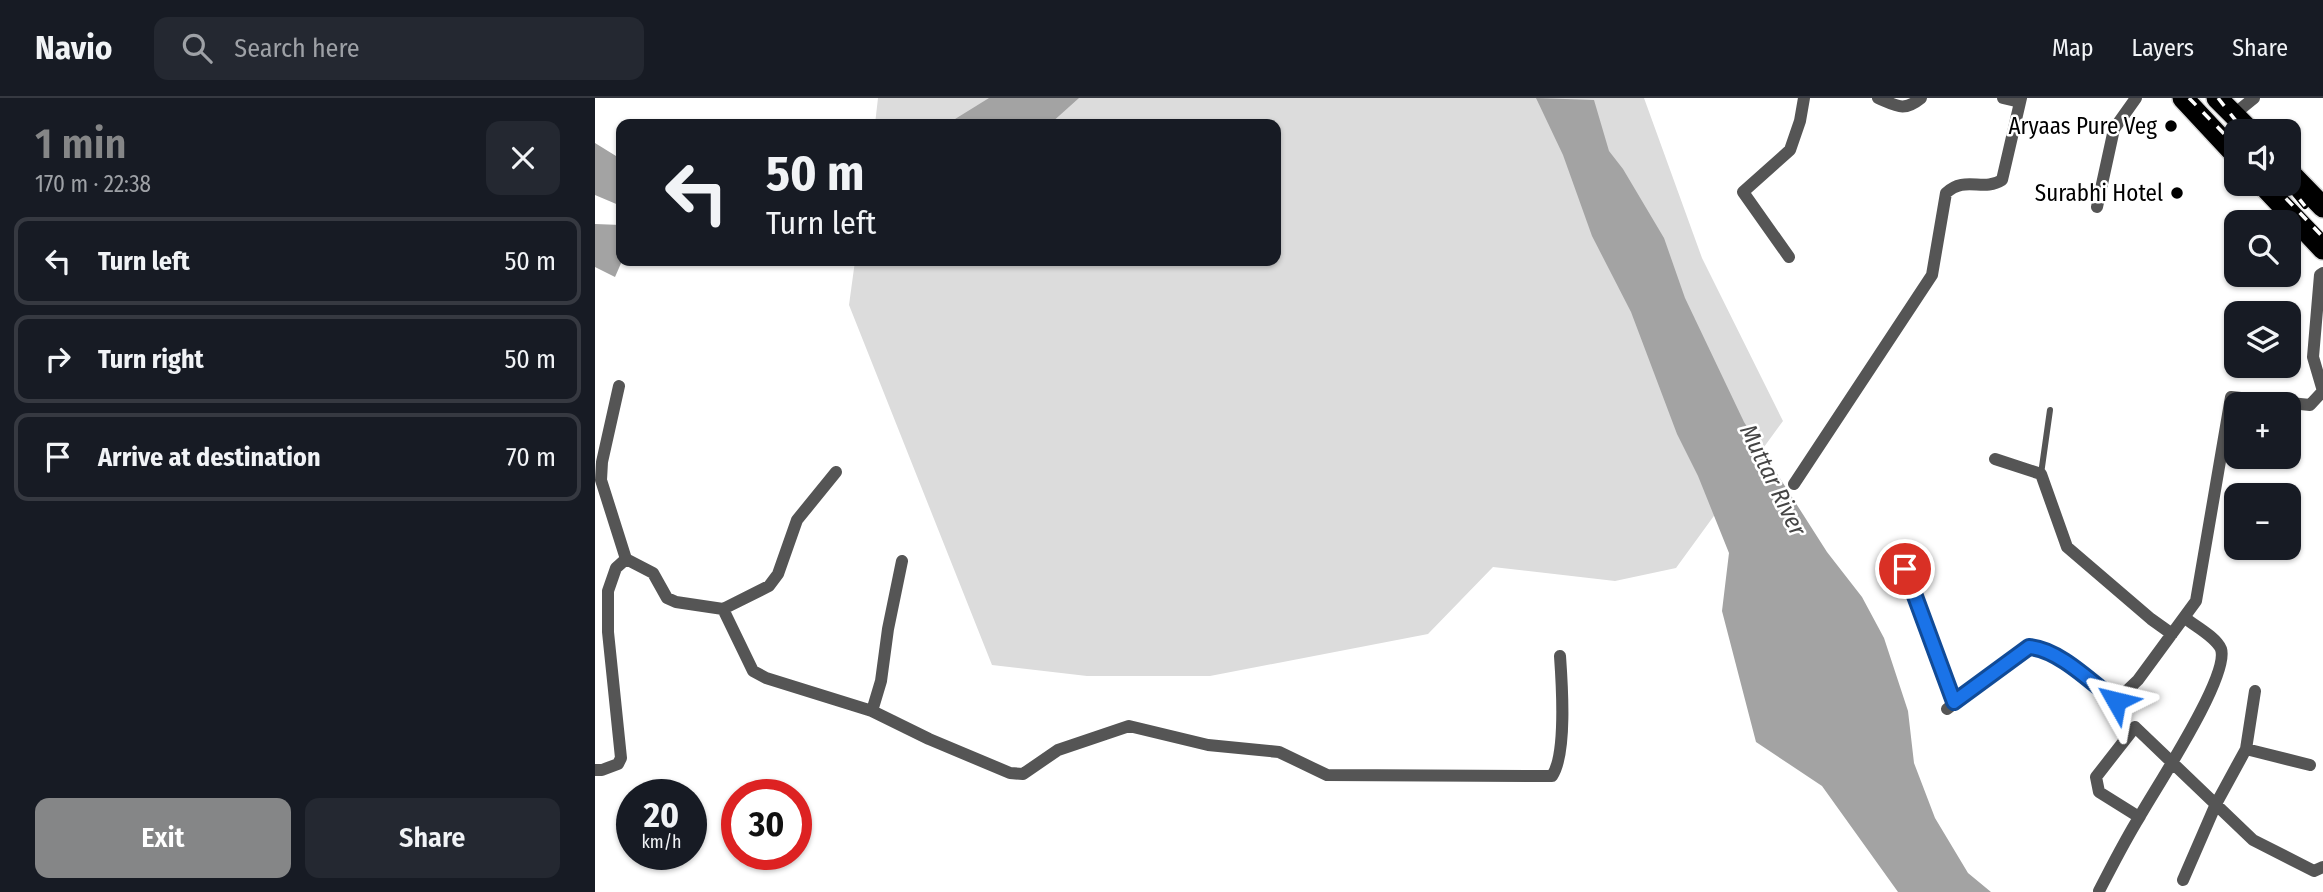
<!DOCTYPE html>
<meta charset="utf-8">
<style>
:root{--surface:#171b24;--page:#242831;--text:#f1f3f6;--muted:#9ea1a6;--line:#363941;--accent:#858687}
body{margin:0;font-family:"Fira Sans Condensed",sans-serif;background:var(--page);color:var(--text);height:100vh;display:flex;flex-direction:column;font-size:26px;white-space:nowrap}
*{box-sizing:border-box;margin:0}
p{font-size:23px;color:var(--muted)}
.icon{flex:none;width:38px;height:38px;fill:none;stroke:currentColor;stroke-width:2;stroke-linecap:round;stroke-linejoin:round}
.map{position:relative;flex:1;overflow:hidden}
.side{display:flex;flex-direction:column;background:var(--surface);width:595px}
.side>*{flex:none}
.guide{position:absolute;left:21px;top:21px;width:665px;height:147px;border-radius:14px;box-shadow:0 2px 5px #0004;background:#171b24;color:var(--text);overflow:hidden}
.fabs{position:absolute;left:1629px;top:21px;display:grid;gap:14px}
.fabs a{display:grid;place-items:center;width:77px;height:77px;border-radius:14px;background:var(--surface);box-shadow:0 2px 5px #0004;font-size:35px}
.speed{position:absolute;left:21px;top:681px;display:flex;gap:14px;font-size:35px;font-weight:700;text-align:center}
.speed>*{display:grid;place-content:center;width:91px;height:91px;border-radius:50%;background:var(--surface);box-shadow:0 2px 5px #0004;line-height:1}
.speed small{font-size:18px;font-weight:400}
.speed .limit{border:10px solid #d22;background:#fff;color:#111}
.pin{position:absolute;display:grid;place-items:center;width:60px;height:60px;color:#fff;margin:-30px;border:4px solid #fff;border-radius:50%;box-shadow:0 2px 7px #0007}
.me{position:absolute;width:77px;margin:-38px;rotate:307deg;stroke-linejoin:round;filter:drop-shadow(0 0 5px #0008)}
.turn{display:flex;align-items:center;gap:24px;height:147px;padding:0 35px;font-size:32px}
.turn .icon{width:91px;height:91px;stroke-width:2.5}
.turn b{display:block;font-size:49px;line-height:60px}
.round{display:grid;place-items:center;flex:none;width:74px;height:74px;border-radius:14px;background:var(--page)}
.overview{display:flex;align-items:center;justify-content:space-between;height:119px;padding:0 35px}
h1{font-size:42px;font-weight:600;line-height:52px;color:var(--accent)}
.action{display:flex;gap:14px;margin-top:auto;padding:14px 35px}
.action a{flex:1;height:80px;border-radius:14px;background:var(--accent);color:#fff;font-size:28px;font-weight:600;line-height:80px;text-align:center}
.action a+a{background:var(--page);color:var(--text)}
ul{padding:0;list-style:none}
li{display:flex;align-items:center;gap:21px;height:88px;margin:0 14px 10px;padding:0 21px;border:4px solid var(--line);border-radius:14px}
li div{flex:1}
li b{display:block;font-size:26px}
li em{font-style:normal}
header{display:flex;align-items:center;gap:42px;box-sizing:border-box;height:98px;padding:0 35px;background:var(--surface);border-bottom:2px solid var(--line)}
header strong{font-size:33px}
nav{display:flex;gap:38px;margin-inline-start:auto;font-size:24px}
.search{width:490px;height:63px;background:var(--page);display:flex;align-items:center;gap:18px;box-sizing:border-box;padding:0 24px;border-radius:14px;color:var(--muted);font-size:26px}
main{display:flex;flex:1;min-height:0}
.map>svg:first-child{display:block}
</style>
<header>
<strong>Navio</strong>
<div class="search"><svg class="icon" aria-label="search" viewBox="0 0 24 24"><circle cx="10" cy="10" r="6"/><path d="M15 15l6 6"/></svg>Search here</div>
<nav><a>Map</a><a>Layers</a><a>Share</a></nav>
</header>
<main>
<section class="side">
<div class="overview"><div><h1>1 min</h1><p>170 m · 22:38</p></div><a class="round"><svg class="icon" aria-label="close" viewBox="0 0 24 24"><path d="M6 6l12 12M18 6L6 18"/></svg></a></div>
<ul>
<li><svg class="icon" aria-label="left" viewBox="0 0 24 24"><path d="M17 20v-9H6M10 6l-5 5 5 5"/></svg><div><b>Turn left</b></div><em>50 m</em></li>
<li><svg class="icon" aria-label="right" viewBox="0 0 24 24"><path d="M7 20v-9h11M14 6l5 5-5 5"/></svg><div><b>Turn right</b></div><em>50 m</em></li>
<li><svg class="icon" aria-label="arrive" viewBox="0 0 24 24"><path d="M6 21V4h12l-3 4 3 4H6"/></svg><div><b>Arrive at destination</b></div><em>70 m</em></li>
</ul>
<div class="action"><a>Exit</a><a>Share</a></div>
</section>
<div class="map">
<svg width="1728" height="794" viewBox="0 0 1728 794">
<rect width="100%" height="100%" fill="#fff"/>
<!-- green -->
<path fill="#dcdcdc" d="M283 0H1049L1107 160 1188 323 1081 470 1020 483 898 469 833 536 615 578H492L397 567 254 207 260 163H681V26H280Z"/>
<!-- water -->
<path fill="#a3a3a3" d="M394 0H484L455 26H352Z
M941 0 999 2 1014 53 1028 71 1069 140 1090 200 1149 324 1232 454 1267 499 1289 540 1313 613 1319 665 1340 720 1373 775 1396 794H1303L1227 688 1161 644 1127 513 1134 455 1103 378 1082 336 1036 214 997 138 968 57Z
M0 45 21 58H26V108L0 97Z
M0 126 26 127 27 163 20 179 0 169Z"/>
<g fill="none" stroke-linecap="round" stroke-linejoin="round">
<defs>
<path id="highway" d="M1588 0 1642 58
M1622 0 1655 33
M1694 74 1728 109
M1667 86 1728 151"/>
</defs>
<!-- highway casing -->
<use href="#highway" stroke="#dbdbdb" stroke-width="24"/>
<!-- lane -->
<path stroke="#555" stroke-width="6" d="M1446 376 1455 312"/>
<!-- street -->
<path stroke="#555" stroke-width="12" d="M1283 0C1302 8 1309 14 1326 0
M1408 0 1425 4
M1638 17 1659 0
M1502 109 1519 31 1541 0
M1194 159 1148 94 1195 52 1205 23 1209 0
M24 288 7 364 6 382 31 461 58 475 72 500 81 504 128 511 174 488 183 476 202 422 241 374
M1400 361 1446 376 1472 449 1556 521 1577 536
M1199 386 1337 177 1351 95C1370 77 1388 94 1407 82L1426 0
M1310 471 1359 604
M128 511 158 573 171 580 277 613 334 641 415 675 428 676 463 652 534 628 613 647 684 654 732 677 957 678C972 656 967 586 965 558
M1352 611 1434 549C1464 551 1498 586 1521 603L1543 582 1601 503 1636 299 1715 307 1728 293 1718 259 1725 177 1728 175
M277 613 286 583 293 531 307 463
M1651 651 1715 667
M0 672H7L23 666 26 660 13 534V493L21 470 31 461
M1544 719 1504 694 1501 679 1540 629 1658 742 1719 773 1728 769
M1588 782 1621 706 1651 651 1660 593
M1504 793C1517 768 1530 742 1545 718 1560 691 1635 578 1626 551 1621 539 1600 528 1590 520"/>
<!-- highway -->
<use href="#highway" stroke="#000" stroke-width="21"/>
<defs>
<path id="rail" d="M1594 0 1642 49
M1623 0 1649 33
M1677 86 1728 139
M1692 86 1710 108"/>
</defs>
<!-- rail casing -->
<use href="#rail" stroke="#000" stroke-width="6"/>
<!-- rail -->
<use href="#rail" stroke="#fff" stroke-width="3.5" stroke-dasharray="10" stroke-linecap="butt"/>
</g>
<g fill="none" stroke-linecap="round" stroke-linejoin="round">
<defs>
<path id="route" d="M1310 471 1359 604 1434 549C1464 551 1498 586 1521 603"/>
</defs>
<!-- route casing -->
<use href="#route" stroke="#114b97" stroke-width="18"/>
<!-- route -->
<use href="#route" stroke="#1a73e8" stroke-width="12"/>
</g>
<!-- markers -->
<g fill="#000" stroke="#fff" stroke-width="2.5">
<circle cx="1576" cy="28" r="7"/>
<circle cx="1582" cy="95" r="7"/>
</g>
<g text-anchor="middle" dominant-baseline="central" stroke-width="5" stroke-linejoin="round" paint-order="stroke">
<!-- poi labels -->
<g font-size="23" fill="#000" stroke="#fff" text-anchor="end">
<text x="1562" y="28">Aryaas Pure Veg</text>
<text x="1568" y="95">Surabhi Hotel</text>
</g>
<!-- water labels -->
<g font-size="24" font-style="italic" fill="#444" stroke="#fff">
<text transform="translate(1178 382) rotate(64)">Muttar River</text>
</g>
</g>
</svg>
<div class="fabs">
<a><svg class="icon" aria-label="sound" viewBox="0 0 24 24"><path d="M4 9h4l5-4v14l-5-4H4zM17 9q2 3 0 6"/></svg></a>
<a><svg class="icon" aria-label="search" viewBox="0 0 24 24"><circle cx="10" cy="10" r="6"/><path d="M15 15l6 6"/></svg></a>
<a><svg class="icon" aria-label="layers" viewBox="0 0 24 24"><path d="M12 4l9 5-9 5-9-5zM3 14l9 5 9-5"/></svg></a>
<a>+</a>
<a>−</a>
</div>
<div class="speed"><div>20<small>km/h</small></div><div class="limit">30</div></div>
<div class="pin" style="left:1310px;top:471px;background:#d93025"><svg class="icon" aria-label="arrive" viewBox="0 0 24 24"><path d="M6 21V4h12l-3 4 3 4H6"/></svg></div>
<svg class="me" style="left:1521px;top:603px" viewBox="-20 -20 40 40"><path d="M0-17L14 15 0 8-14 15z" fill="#1a73e8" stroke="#fff" stroke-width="4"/></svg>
<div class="guide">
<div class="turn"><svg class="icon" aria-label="left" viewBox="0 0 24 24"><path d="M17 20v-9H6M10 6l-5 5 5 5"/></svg><div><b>50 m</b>Turn left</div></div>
</div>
</div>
</main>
